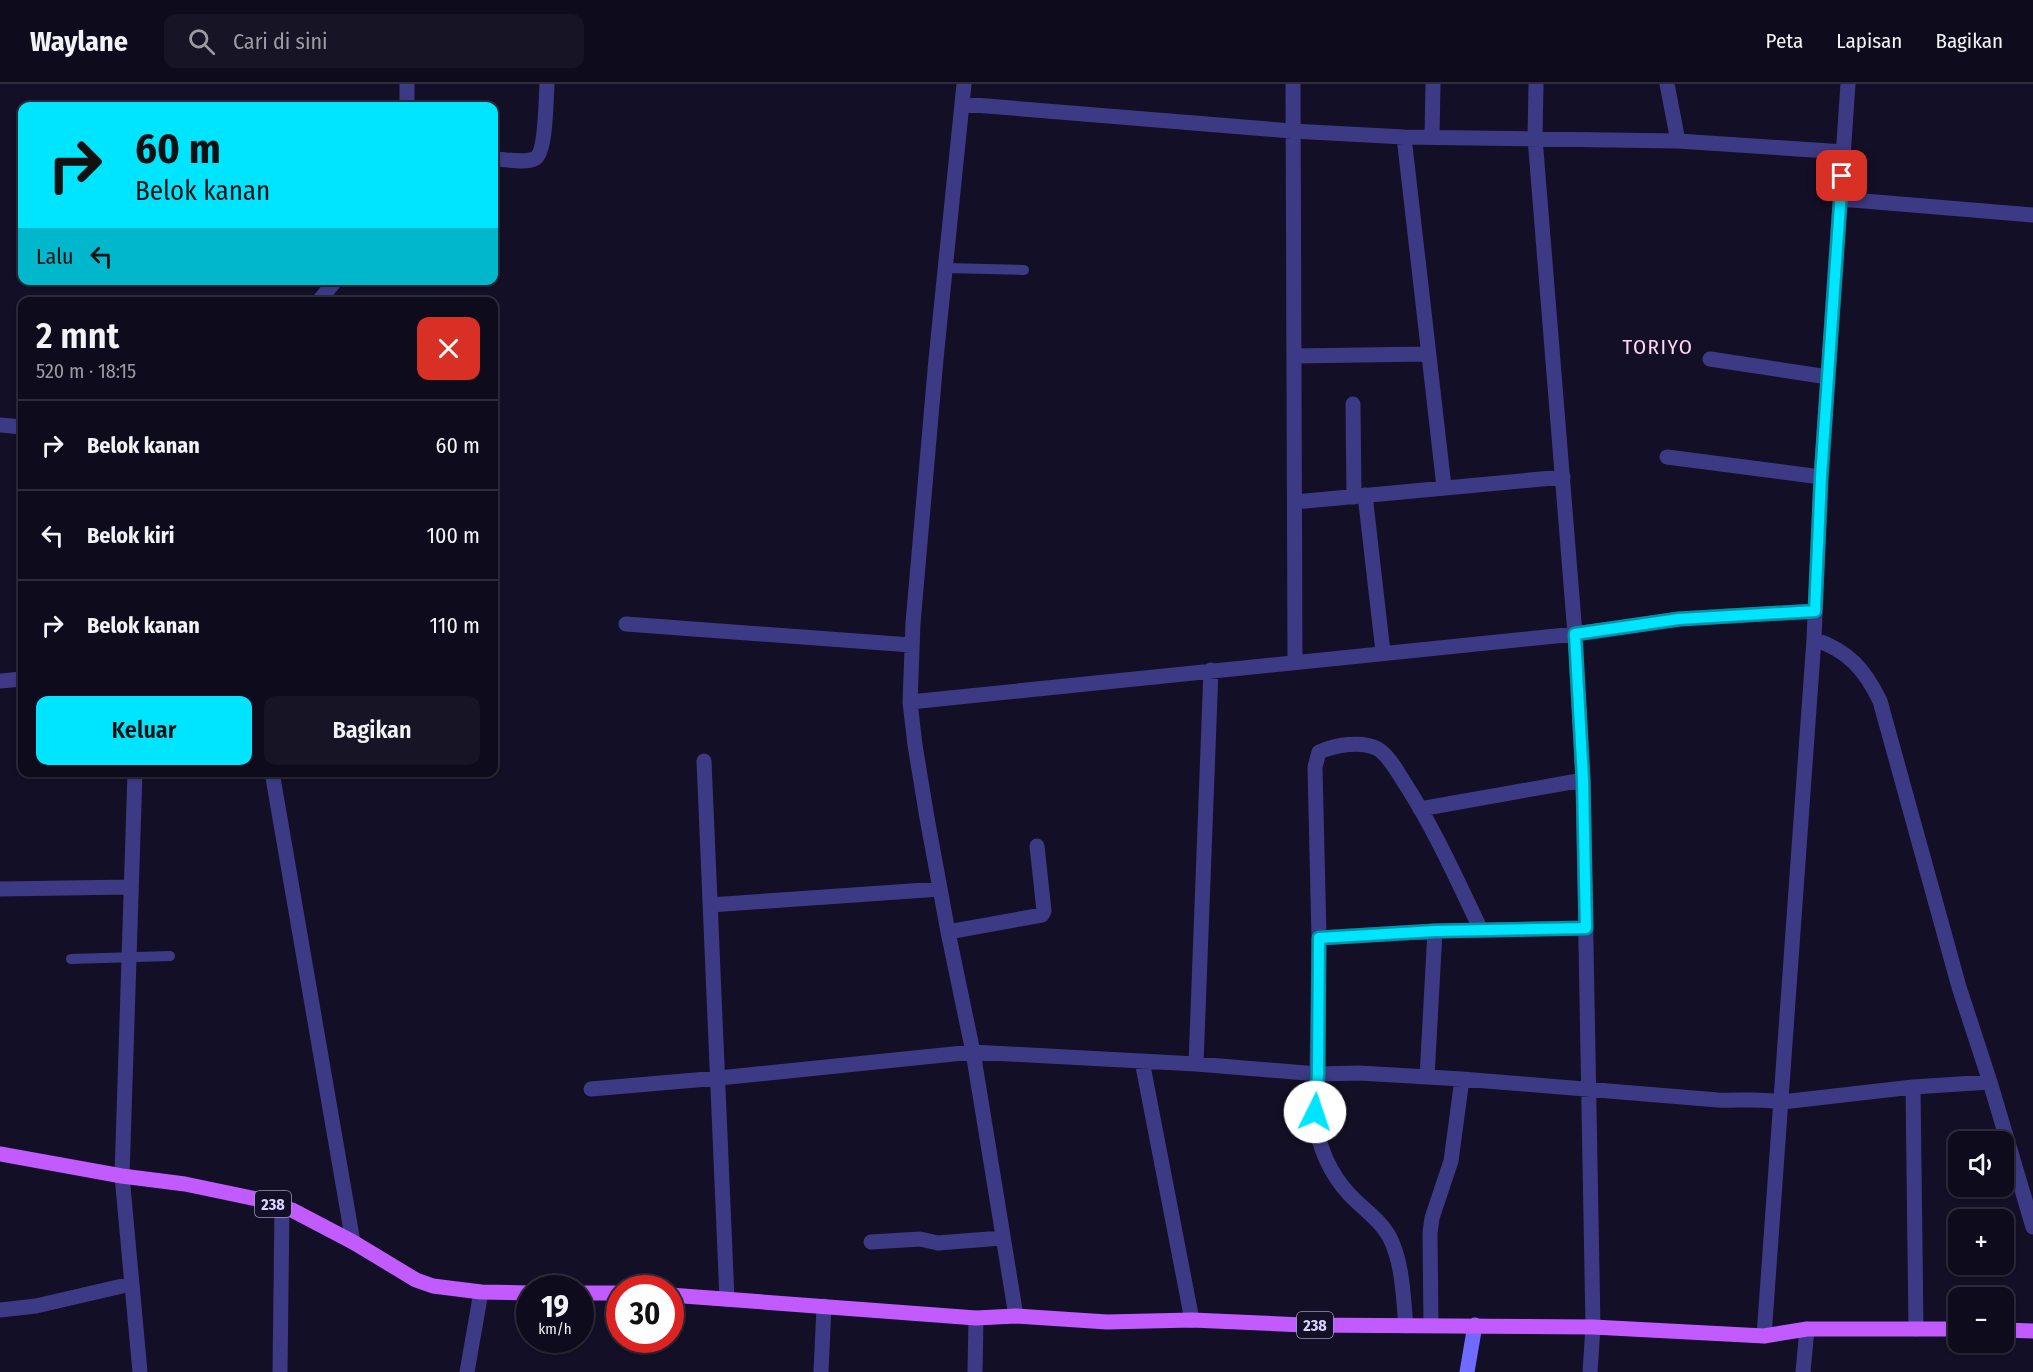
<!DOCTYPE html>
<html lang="id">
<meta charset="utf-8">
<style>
:root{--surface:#0e0b1c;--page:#171425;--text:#f1f3f6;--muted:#9b9ba3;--line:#2e2b3b;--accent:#00e5ff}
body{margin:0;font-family:"Fira Sans Condensed",sans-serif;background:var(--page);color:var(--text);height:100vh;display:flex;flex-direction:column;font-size:22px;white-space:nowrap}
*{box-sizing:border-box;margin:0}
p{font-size:20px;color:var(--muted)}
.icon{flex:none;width:33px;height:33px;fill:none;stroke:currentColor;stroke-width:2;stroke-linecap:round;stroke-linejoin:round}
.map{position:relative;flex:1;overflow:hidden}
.details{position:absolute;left:18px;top:213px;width:480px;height:480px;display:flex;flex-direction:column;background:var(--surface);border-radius:12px;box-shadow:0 2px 4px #0004,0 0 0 2px var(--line)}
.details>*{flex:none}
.banner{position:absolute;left:18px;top:18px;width:480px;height:183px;border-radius:12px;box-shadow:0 2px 4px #0004,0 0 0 2px var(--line);background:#00e5ff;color:#111;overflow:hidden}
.tools{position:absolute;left:1948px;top:1047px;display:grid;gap:12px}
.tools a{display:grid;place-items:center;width:66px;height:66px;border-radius:12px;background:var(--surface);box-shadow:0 2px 4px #0004,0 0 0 2px var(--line);font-size:30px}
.speed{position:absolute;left:516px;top:1191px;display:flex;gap:12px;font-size:30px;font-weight:700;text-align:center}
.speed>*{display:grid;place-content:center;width:78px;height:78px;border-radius:50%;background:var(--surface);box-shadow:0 2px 4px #0004,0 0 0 2px var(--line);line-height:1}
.speed small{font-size:15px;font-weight:400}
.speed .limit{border:9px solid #d22;background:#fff;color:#111}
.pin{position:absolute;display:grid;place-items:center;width:51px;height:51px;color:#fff;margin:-26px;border-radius:12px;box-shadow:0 3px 9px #0006}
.me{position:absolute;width:66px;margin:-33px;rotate:4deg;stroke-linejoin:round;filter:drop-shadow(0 0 4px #0008)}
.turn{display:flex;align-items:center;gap:21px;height:126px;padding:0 18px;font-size:27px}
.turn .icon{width:78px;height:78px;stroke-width:2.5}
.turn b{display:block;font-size:42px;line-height:51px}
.then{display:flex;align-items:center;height:57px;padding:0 18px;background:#0003;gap:12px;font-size:22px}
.round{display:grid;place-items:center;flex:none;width:63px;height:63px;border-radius:12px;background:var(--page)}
.overview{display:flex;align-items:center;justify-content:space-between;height:102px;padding:0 18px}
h1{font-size:36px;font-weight:600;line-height:45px}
.button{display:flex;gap:12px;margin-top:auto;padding:12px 18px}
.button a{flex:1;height:69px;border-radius:12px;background:var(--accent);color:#111;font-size:24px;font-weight:600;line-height:69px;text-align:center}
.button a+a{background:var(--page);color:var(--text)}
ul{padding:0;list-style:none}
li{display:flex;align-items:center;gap:18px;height:90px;padding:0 18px;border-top:2px solid var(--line)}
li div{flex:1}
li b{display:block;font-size:22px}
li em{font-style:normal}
header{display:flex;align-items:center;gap:36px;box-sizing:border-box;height:84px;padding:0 30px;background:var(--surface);border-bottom:2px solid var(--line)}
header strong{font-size:28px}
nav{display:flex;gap:33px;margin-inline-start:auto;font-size:21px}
.search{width:420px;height:54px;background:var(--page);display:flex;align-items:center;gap:15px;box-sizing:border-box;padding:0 21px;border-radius:12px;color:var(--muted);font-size:22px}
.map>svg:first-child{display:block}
</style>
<header>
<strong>Waylane</strong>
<div class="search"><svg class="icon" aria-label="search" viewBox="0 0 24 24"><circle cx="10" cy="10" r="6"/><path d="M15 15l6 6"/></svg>Cari di sini</div>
<nav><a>Peta</a><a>Lapisan</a><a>Bagikan</a></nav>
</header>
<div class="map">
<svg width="2033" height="1288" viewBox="0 0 2033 1288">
<rect width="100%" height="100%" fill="#130f26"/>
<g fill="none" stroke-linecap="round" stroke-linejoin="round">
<!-- lane -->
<path stroke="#3d3a85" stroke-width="10" d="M945 184 1024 186
M71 875 170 872"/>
<!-- street -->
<path stroke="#3d3a85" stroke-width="15" d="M407 0V22
M964 0 936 275 913 539 910 618 915 661 927 734 948 848 973 968 1016 1232
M1293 0 1295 578
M1536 0 1535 54 1575 550 1583 696 1593 1243 1590 1288
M1667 0 1678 57
M962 20 1292 47 1404 53 1678 57 1844 68
M1404 53 1444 403
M1432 53 1433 0
M494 75C505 75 526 80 536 74 546 66 546 14 547 0
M1840 115 2033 131
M318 218 336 196
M1295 272 1428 270
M1710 275 1828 293
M1353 320 1354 413
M0 341 22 343
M1667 373 1821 393
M1365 411 1383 568
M1295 418 1563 393
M626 540 911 561
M1814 555C1848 567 1864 584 1880 617L1959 903 1990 998 2033 1143
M0 597 22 595
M910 618 1575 550 1679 535 1815 527
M704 677 727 1215
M135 688 122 1092 140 1288
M272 688 353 1158
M1420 725 1583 696
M0 805 130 803
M710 821 940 805
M948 848 1042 831 1044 827 1037 762
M1319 854 1435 847
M1142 977 1192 1236
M1196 980 1211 586
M1427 993 1435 847 1586 844
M1913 1003 1916 1245
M591 1005 719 994 973 968 1196 980 1318 990 1359 989 1462 995 1718 1016C1739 1017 1760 1014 1782 1018L1913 1003 1990 998
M871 1158 920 1155 938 1159 1002 1154
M0 1226 36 1222 131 1200
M1431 1240 1430 1149 1432 1134 1451 1077 1462 995
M1406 1242C1403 1212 1403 1179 1389 1152 1381 1138 1369 1129 1357 1118 1334 1097 1322 1073 1316 1043L1319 854 1315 683 1319 668C1335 661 1362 656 1378 665 1389 672 1397 687 1404 698 1434 744 1457 796 1481 846
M1764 1252 1814 555 1821 393 1848 0
M280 1288 282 1123
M467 1288 481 1208
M821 1288 824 1222
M975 1288 976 1234
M1803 1288 1807 1245"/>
<!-- secondary -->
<path stroke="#6f6bff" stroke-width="15" d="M1467 1288 1475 1241"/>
<!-- primary -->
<path stroke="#c25bff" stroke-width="15" d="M0 1070 122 1092 185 1100 266 1117 292 1126 353 1158 416 1196 433 1202 481 1208 530 1209
M580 1209H620
M670 1211 976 1234 1016 1232 1107 1238 1192 1236 1303 1241 1593 1243 1764 1252 1807 1245H1959
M2004 1246 2033 1247"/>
</g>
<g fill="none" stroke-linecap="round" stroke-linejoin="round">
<defs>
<path id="route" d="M1315 1028 1318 990 1319 854 1435 847 1586 844 1583 696 1575 550 1679 535 1815 527 1821 393 1842 92"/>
</defs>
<!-- route casing -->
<use href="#route" stroke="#0095a6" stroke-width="15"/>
<!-- route -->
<use href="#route" stroke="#00e5ff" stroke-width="10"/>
</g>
<g text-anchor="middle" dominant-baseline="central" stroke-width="6" stroke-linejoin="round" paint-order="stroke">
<!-- shield labels -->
<g fill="#130f26" stroke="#9e99be" stroke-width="1.5">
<rect x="255" y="1107" width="36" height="26" rx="4.5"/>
<rect x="1297" y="1228" width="36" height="26" rx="4.5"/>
</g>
<g font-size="16" font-weight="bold" fill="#d9d4ff">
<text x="273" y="1120">238</text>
<text x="1315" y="1241">238</text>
</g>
<!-- quarter labels -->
<g font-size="21" letter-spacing="1.5" fill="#ffd6f0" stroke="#130f26">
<text x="1658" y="263">TORIYO</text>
</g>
</g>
</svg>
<div class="tools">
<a><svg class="icon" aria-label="sound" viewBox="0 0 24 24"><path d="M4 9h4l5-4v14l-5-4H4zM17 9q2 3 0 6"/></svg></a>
<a>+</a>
<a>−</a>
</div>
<div class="speed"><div>19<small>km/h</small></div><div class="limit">30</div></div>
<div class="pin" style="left:1842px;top:92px;background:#d93025"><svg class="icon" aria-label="arrive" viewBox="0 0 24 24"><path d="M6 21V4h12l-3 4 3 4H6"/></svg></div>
<svg class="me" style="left:1315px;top:1028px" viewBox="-20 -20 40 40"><circle r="19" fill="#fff"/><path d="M0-13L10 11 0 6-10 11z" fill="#00e5ff"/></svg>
<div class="banner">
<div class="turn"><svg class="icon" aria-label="right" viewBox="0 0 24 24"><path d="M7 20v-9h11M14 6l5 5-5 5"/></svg><div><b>60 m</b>Belok kanan</div></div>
<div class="then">Lalu<svg class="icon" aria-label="left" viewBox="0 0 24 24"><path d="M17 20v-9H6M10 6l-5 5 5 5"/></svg></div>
</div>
<section class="details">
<div class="overview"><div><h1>2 mnt</h1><p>520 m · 18:15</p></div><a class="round" style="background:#d93025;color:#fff"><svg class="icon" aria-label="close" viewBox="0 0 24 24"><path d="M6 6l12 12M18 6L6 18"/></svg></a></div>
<ul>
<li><svg class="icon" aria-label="right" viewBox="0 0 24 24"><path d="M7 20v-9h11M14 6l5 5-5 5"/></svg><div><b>Belok kanan</b></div><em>60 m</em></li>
<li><svg class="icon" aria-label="left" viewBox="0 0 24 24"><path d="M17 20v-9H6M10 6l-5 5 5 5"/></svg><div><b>Belok kiri</b></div><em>100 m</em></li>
<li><svg class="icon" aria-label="right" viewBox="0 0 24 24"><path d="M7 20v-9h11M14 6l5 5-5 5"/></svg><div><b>Belok kanan</b></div><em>110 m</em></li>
</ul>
<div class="button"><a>Keluar</a><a>Bagikan</a></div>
</section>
</div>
